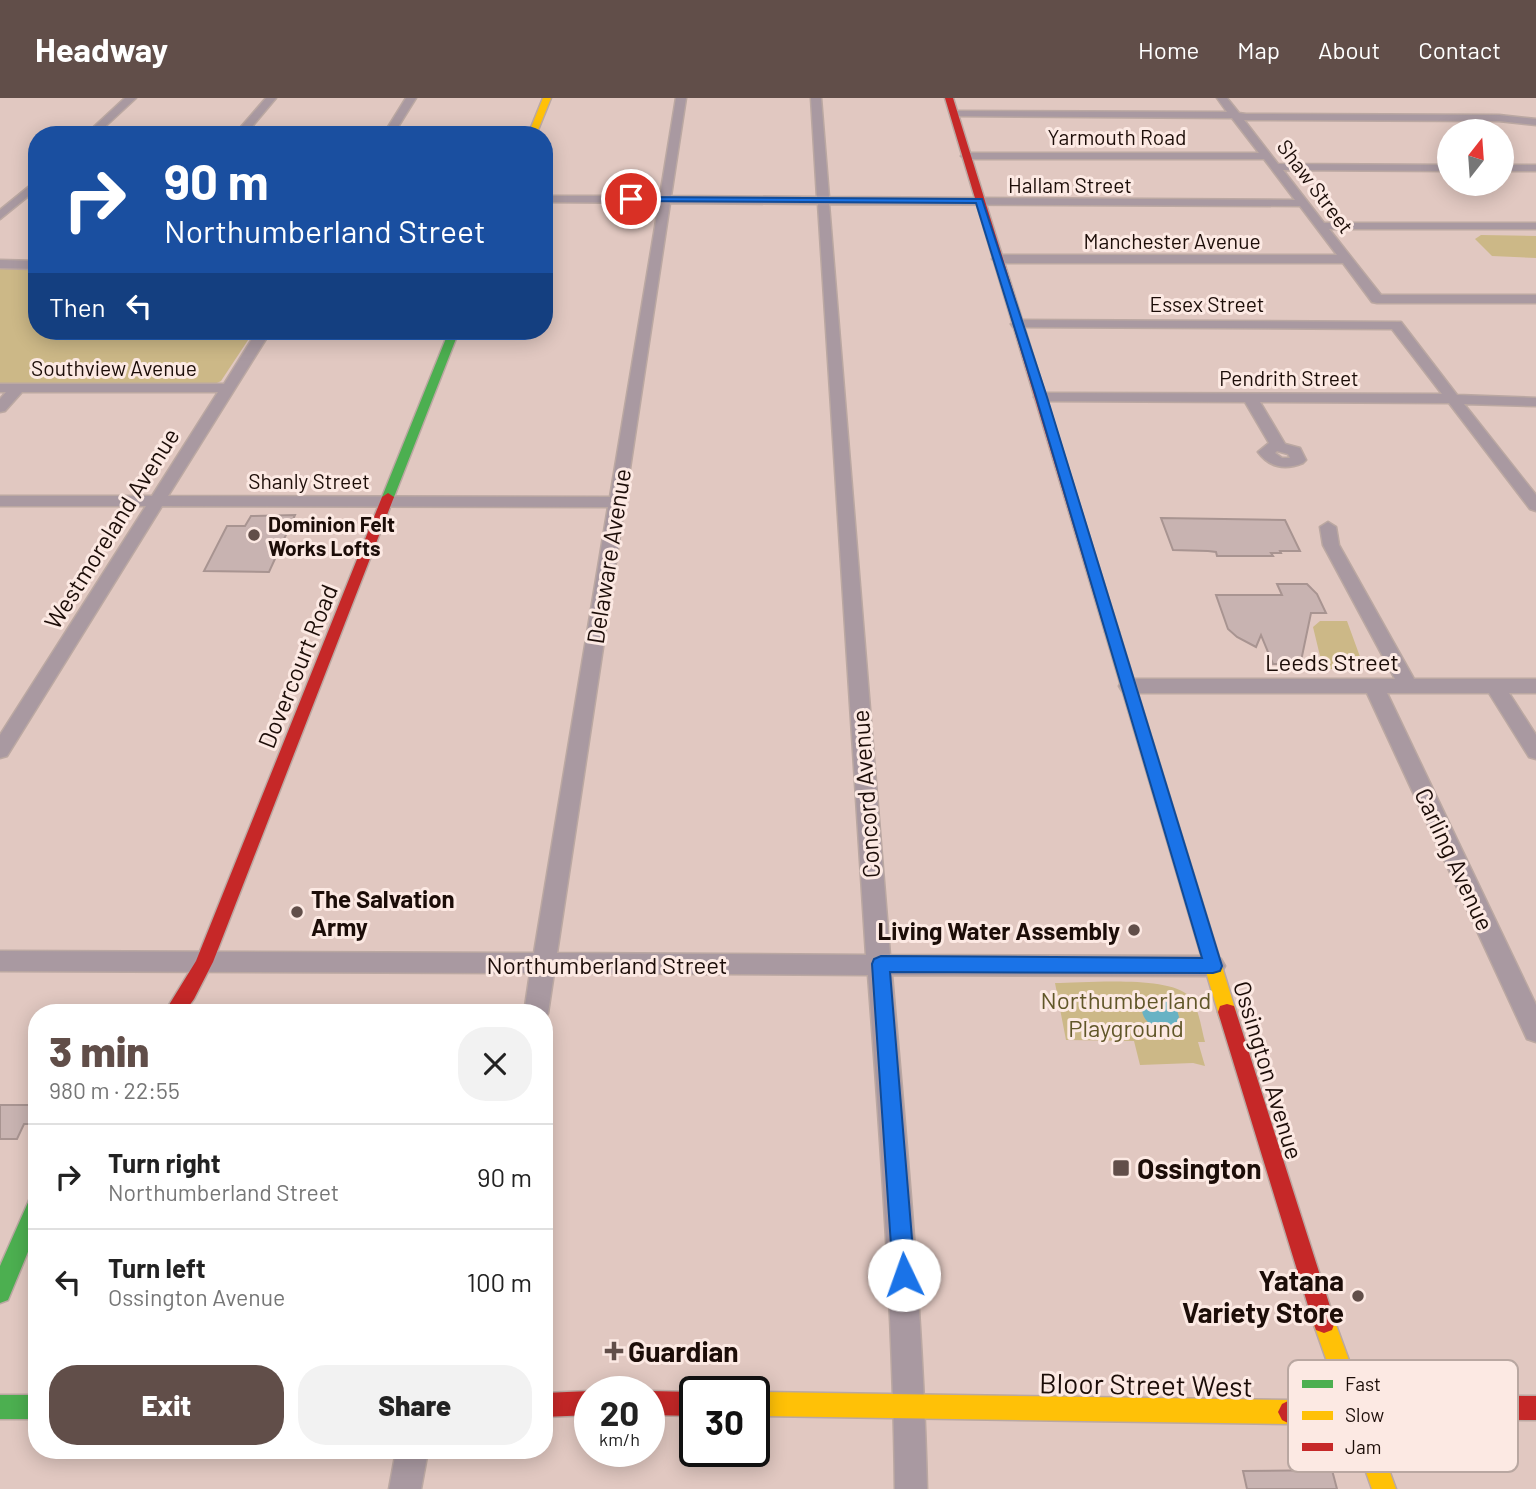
<!DOCTYPE html>
<meta charset="utf-8">
<style>
:root{--surface:#fff;--page:#f2f2f2;--text:#222;--muted:#767676;--line:#e0e0e0;--accent:#614e49}
body{margin:0;font-family:Barlow,sans-serif;background:var(--page);color:var(--text);height:100vh;display:flex;flex-direction:column;font-size:26px;white-space:nowrap}
*{box-sizing:border-box;margin:0}
p{font-size:23px;color:var(--muted)}
.icon{flex:none;width:38px;height:38px;fill:none;stroke:currentColor;stroke-width:2;stroke-linecap:round;stroke-linejoin:round}
.map{position:relative;flex:1;overflow:hidden}
.drawer{position:absolute;left:28px;top:906px;width:525px;height:455px;display:flex;flex-direction:column;background:var(--surface);border-radius:28px;box-shadow:0 4px 18px #0003}
.drawer>*{flex:none}
.banner{position:absolute;left:28px;top:28px;width:525px;height:214px;border-radius:28px;box-shadow:0 4px 18px #0003;background:#1a4fa0;color:#fff;overflow:hidden}
.needle{width:46px;rotate:17deg}
.buttons{position:absolute;left:1437px;top:21px;display:grid;gap:14px}
.buttons a{display:grid;place-items:center;width:77px;height:77px;border-radius:50%;background:var(--surface);box-shadow:0 4px 18px #0003;font-size:35px}
.speed{position:absolute;left:574px;top:1278px;display:flex;gap:14px;font-size:35px;font-weight:700;text-align:center}
.speed>*{display:grid;place-content:center;width:91px;height:91px;border-radius:50%;background:var(--surface);box-shadow:0 4px 18px #0003;line-height:1}
.speed small{font-size:18px;font-weight:400}
.speed .limit{border:4px solid #111;border-radius:10px;background:#fff;color:#111}
.pin{position:absolute;display:grid;place-items:center;width:60px;height:60px;color:#fff;margin:-30px;border:4px solid #fff;border-radius:50%;box-shadow:0 2px 7px #0007}
.me{position:absolute;width:77px;margin:-38px;rotate:357deg;stroke-linejoin:round;filter:drop-shadow(0 0 5px #0008)}
.turn{display:flex;align-items:center;gap:24px;height:147px;padding:0 21px;font-size:32px}
.turn .icon{width:91px;height:91px;stroke-width:2.5}
.turn b{display:block;font-size:49px;line-height:60px}
.then{display:flex;align-items:center;height:66px;padding:0 21px;background:#0003;gap:14px;font-size:26px}
.round{display:grid;place-items:center;flex:none;width:74px;height:74px;border-radius:28px;background:var(--page)}
.overview{display:flex;align-items:center;justify-content:space-between;height:119px;padding:0 21px}
h1{font-size:42px;font-weight:800;line-height:52px;color:var(--accent)}
.button{display:flex;gap:14px;margin-top:auto;padding:14px 21px}
.button a{flex:1;height:80px;border-radius:28px;background:var(--accent);color:#fff;font-size:28px;font-weight:800;line-height:80px;text-align:center}
.button a+a{background:var(--page);color:var(--text)}
ul{padding:0;list-style:none}
li{display:flex;align-items:center;gap:21px;height:105px;padding:0 21px;border-top:2px solid var(--line)}
li div{flex:1}
li b{display:block;font-size:26px}
li em{font-style:normal}
header{display:flex;align-items:center;gap:42px;box-sizing:border-box;height:98px;padding:0 35px;background:var(--accent);color:#fff}
header strong{font-size:33px}
nav{display:flex;gap:38px;margin-inline-start:auto;font-size:24px}
.map>svg:first-child{display:block}
</style>
<header>
<strong>Headway</strong>
<nav><a>Home</a><a>Map</a><a>About</a><a>Contact</a></nav>
</header>
<div class="map">
<svg width="1536" height="1391" viewBox="0 0 1536 1391">
<rect width="100%" height="100%" fill="#e1c8c1"/>
<!-- green -->
<path fill="#ccb887" d="M1481 137 1536 138V160L1492 158 1475 141Z
M0 170H37V233H254L221 283 217 285H0Z
M1320 523H1347L1363 567 1353 571H1325L1318 566 1320 558 1313 529Z
M1055 885C1085 885 1168 877 1189 898 1199 909 1201 930 1205 944H1198L1205 968 1193 965 1140 967 1134 943 1066 942Z"/>
<!-- water -->
<path fill="#68b2c4" d="M1153 899C1166 899 1176 905 1179 919L1175 928 1164 931C1152 929 1141 922 1142 909Z"/>
<!-- building -->
<path fill="#c8b3b1" stroke="#a89491" stroke-width="2" d="M295 417 269 474 204 473 227 428H245L251 418Z
M1161 420 1285 422 1300 453H1280L1281 455H1271L1273 458H1217L1216 454 1208 453 1173 452Z
M1277 486H1307L1317 496 1326 515H1311L1301 563 1295 566H1273L1261 537 1256 549 1237 539 1228 531 1216 497H1282Z
M0 1007H37V1026H24L17 1041H0Z
M1332 1372 1337 1391H1247L1243 1373Z"/>
<g fill="none" stroke-linecap="round" stroke-linejoin="round">
<defs>
<path id="street" d="M125 0H136L96 37H85Z
M266 0H276L245 37H234Z
M406 0H416L393 37H383Z
M676 0H686L671 98 817 99 811 0H821L829 99 1295 102 1264 61H966L961 58 966 55H1259L1232 20 951 18V14L954 13 1227 14 1217 0H1227L1239 15 1246 16 1499 17 1536 21V27L1499 23 1244 22 1278 66 1449 67V73L1283 72 1324 125H1536V131H1329L1381 197H1536V205H1377L1372 204 1343 165H998L992 161 998 157H1337L1300 108 829 106 890 857 1213 858 1221 861 1225 868 1221 875 1213 878 892 877C907 1048 923 1219 927 1391H895C893 1219 881 1048 868 877L554 875 548 915 544 923V915H524L530 875 0 873V853L534 855 608 409 162 408 7 658 0 660V637L146 408H0V398H152L218 294H22L5 313 0 314V301L6 294H0V286H224L257 233H271L168 398 610 399 659 105 544 104V98H660ZM670 105 818 106 866 857 557 855Z
M1502 67H1536V73H1502Z
M37 82V91L0 121V112Z
M0 162 37 163V171L0 170Z
M1018 222 1401 224 1457 297 1536 300V308L1464 306 1536 397V413L1530 411 1449 305 1260 304 1285 346 1300 350 1306 362 1303 365C1286 372 1270 370 1258 354L1269 345 1245 304 1041 303 1034 299 1041 295 1442 296 1392 231 1013 229 1011 226ZM1277 353 1288 356 1290 360H1282L1275 355Z
M1328 424 1336 429 1339 447 1414 581H1536V595H1509L1536 637V661L1529 659 1489 595H1387L1536 907V944L1527 941 1367 595H1129L1122 593 1119 588 1122 583 1129 581H1395L1323 447 1320 429Z
M396 1353H428L421 1391H389Z"/>
<path id="fast" d="M449 233H459L394 399 392 402H384L382 399Z
M37 1097V1132L8 1202 0 1205V1168L30 1100Z
M0 1297H37V1321H0Z"/>
<path id="slow" d="M543 0H551L536 37H528Z
M1112 530 1119 534 1236 914 1234 920 1227 922 1220 920 1218 914 1105 534Z
M1324 1213 1332 1216 1335 1224 1396 1391H1372L1313 1224 1316 1216Z
M754 1294 1290 1302 1298 1306 1302 1314 1298 1322 1290 1326 754 1318Z"/>
<path id="jam" d="M945 0H953L1119 534 1117 537 1112 538 1105 534Z
M388 395 394 399 213 864 194 901 184 915H164L196 863 382 399Z
M1227 906 1234 908 1236 914 1335 1224 1332 1232 1324 1235 1316 1232 1313 1224 1218 914 1220 908Z
M590 1293V1317L544 1319V1295Z
M649 1293 695 1294V1318L649 1317Z
M1393 1297 1536 1298V1322L1393 1321 1357 1326H1290L1282 1322 1278 1314 1282 1306 1290 1302H1357Z"/>
</defs>
<!-- street casing -->
<use href="#street" stroke="#bba8a2" stroke-width="3"/>
<!-- fast casing -->
<use href="#fast" stroke="#bba8a2" stroke-width="3"/>
<!-- slow casing -->
<use href="#slow" stroke="#bba8a2" stroke-width="3"/>
<!-- jam casing -->
<use href="#jam" stroke="#bba8a2" stroke-width="3"/>
<!-- street -->
<use href="#street" fill="#a999a1" fill-rule="evenodd"/>
<!-- fast -->
<use href="#fast" fill="#4caf50" fill-rule="evenodd"/>
<!-- slow -->
<use href="#slow" fill="#ffc107" fill-rule="evenodd"/>
<!-- jam -->
<use href="#jam" fill="#c62828" fill-rule="evenodd"/>
</g>
<!-- route -->
<path fill="#1a73e8" stroke="#114b97" stroke-width="2" d="M631 99 982 101 1047 299 1222 868 1220 873 1213 875 890 874 915 1177 911 1185 904 1188 896 1185 893 1177 872 866 874 861 881 858 1202 860 1036 299 976 105 628 103Z"/>
<!-- markers -->
<g fill="#614e49" stroke="#fce9e3" stroke-width="2.5">
<circle cx="254" cy="437" r="7"/>
<circle cx="297" cy="814" r="7"/>
<circle cx="1134" cy="832" r="7"/>
<rect x="1112" y="1061" width="18" height="18" rx="3.5"/>
<circle cx="1358" cy="1198" r="7"/>
<path d="M610.5 1242.5h7v7h7v7h-7v7h-7v-7h-7v-7h7z"/>
</g>
<g text-anchor="middle" dominant-baseline="central" stroke-width="6" stroke-linejoin="round" paint-order="stroke">
<!-- far-street labels -->
<g font-size="21" fill="#1c0d08" stroke="#fce9e3">
<text x="1117" y="38">Yarmouth Road</text>
<text x="1070" y="86">Hallam Street</text>
<text transform="translate(1316 88) rotate(53)">Shaw Street</text>
<text x="1172" y="142">Manchester Avenue</text>
<text x="1207" y="205">Essex Street</text>
<text x="114" y="269">Southview Avenue</text>
<text x="1289" y="279">Pendrith Street</text>
<text x="309" y="382">Shanly Street</text>
</g>
<!-- far-poi labels -->
<g font-size="21" font-weight="bold" fill="#1c0d08" stroke="#fce9e3" text-anchor="start">
<text x="268" y="425">Dominion Felt<tspan x="268" dy="24">Works Lofts</tspan></text>
</g>
<!-- street labels -->
<g font-size="24" fill="#1c0d08" stroke="#fce9e3">
<text transform="translate(111 430) rotate(-58)">Westmoreland Avenue</text>
<text transform="translate(608 458) rotate(-81)">Delaware Avenue</text>
<text x="1332" y="563">Leeds Street</text>
<text transform="translate(297 568) rotate(-68)">Dovercourt Road</text>
<text transform="translate(865 696) rotate(-94)">Concord Avenue</text>
<text transform="translate(1455 761) rotate(65)">Carling Avenue</text>
<text x="607" y="866">Northumberland Street</text>
<text transform="translate(1269 972) rotate(73)">Ossington Avenue</text>
</g>
<!-- poi labels -->
<g font-size="24" font-weight="bold" fill="#1c0d08" stroke="#fce9e3" text-anchor="start">
<text x="311" y="800">The Salvation<tspan x="311" dy="28">Army</tspan></text>
<text x="1120" y="832" text-anchor="end">Living Water Assembly</text>
</g>
<!-- park labels -->
<g font-size="24" fill="#615729" stroke="#fce9e3">
<text x="1126" y="901">Northumberland<tspan x="1126" dy="28">Playground</tspan></text>
</g>
<!-- near-poi labels -->
<g font-size="28" font-weight="bold" fill="#1c0d08" stroke="#fce9e3" text-anchor="start">
<text x="1137" y="1070">Ossington</text>
<text x="1344" y="1182" text-anchor="end">Yatana<tspan x="1344" dy="32">Variety Store</tspan></text>
<text x="628" y="1253">Guardian</text>
</g>
<!-- near-street labels -->
<g font-size="28" fill="#1c0d08" stroke="#fce9e3">
<text transform="translate(1146 1286) rotate(1)">Bloor Street West</text>
</g>
</g>
<!-- legend -->
<rect x="1288" y="1262" width="230" height="112" rx="10" fill="#fce9e3" stroke="#b9a7a1" stroke-width="2"/>
<rect x="1302" y="1282" width="31" height="8" fill="#4caf50"/>
<rect x="1302" y="1313" width="31" height="9" fill="#ffc107"/>
<rect x="1302" y="1345" width="31" height="8" fill="#c62828"/>
<g font-size="19" fill="#1c0d08">
<text x="1345" y="1293">Fast</text>
<text x="1345" y="1324">Slow</text>
<text x="1345" y="1356">Jam</text>
</g>
</svg>
<div class="buttons">
<a><svg class="needle" viewBox="-14 -14 28 28"><path d="M0-13l5 13h-10z" fill="#e53935"/><path d="M0 13l5-13h-10z" fill="#767676"/></svg></a>
</div>
<div class="speed"><div>20<small>km/h</small></div><div class="limit">30</div></div>
<div class="pin" style="left:631px;top:101px;background:#d93025"><svg class="icon" aria-label="arrive" viewBox="0 0 24 24"><path d="M6 21V4h12l-3 4 3 4H6"/></svg></div>
<svg class="me" style="left:904px;top:1177px" viewBox="-20 -20 40 40"><circle r="19" fill="#fff"/><path d="M0-13L10 11 0 6-10 11z" fill="#1a73e8"/></svg>
<div class="banner">
<div class="turn"><svg class="icon" aria-label="right" viewBox="0 0 24 24"><path d="M7 20v-9h11M14 6l5 5-5 5"/></svg><div><b>90 m</b>Northumberland Street</div></div>
<div class="then">Then<svg class="icon" aria-label="left" viewBox="0 0 24 24"><path d="M17 20v-9H6M10 6l-5 5 5 5"/></svg></div>
</div>
<section class="drawer">
<div class="overview"><div><h1>3 min</h1><p>980 m · 22:55</p></div><a class="round"><svg class="icon" aria-label="close" viewBox="0 0 24 24"><path d="M6 6l12 12M18 6L6 18"/></svg></a></div>
<ul>
<li><svg class="icon" aria-label="right" viewBox="0 0 24 24"><path d="M7 20v-9h11M14 6l5 5-5 5"/></svg><div><b>Turn right</b><p>Northumberland Street</p></div><em>90 m</em></li>
<li><svg class="icon" aria-label="left" viewBox="0 0 24 24"><path d="M17 20v-9H6M10 6l-5 5 5 5"/></svg><div><b>Turn left</b><p>Ossington Avenue</p></div><em>100 m</em></li>
</ul>
<div class="button"><a>Exit</a><a>Share</a></div>
</section>
</div>
